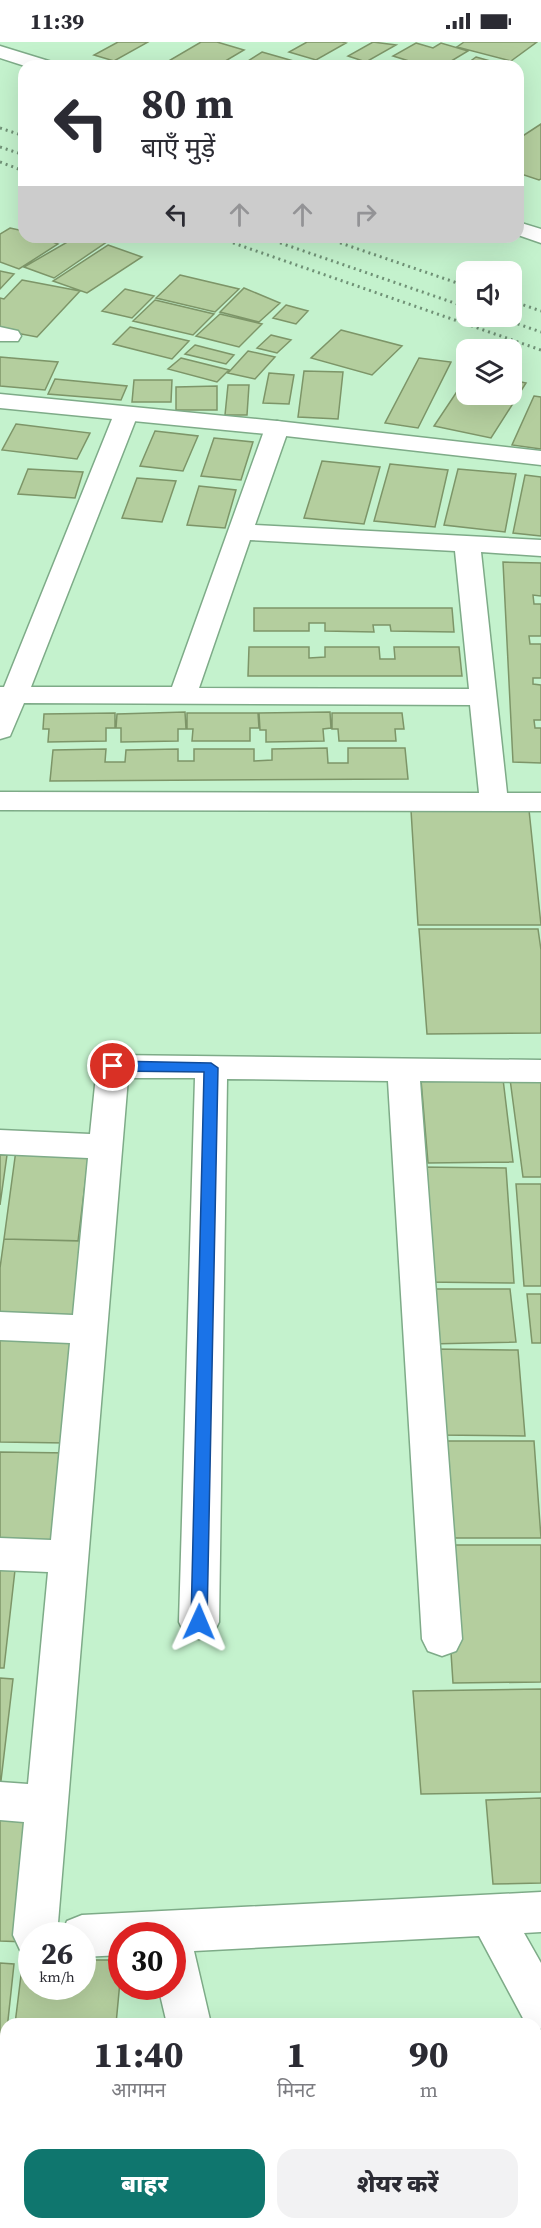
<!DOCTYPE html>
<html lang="hi">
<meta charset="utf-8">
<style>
:root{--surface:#fff;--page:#f2f2f3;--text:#2b2b33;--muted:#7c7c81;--accent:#0f766e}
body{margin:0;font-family:"Source Serif 4","Noto Sans Devanagari",serif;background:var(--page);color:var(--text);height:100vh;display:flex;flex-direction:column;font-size:22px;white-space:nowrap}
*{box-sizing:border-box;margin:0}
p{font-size:20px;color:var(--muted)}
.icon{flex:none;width:33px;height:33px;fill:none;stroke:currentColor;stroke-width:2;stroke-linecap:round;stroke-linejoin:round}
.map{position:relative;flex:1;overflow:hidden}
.side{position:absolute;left:0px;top:1976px;width:542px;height:212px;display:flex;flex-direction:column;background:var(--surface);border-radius:18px 18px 0 0;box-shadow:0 6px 24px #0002}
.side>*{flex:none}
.guide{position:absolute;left:18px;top:18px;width:506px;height:183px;border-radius:18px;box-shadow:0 6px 24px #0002;background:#fff;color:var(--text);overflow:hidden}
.controls{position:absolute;left:456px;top:219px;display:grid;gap:12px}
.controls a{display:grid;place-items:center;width:66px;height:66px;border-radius:12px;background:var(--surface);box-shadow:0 6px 24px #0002;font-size:30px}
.speed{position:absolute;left:18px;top:1880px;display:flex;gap:12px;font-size:30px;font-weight:700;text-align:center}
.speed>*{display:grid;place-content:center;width:78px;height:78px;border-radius:50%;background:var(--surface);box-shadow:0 6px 24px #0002;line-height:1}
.speed small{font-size:15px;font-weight:400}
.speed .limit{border:9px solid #d22;background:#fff;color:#111}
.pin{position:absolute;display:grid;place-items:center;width:51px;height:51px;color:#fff;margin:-26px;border:3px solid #fff;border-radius:50%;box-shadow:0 2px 6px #0007}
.me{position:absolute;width:66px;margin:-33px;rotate:1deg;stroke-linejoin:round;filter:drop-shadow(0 0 4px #0008)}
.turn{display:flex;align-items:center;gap:21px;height:126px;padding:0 24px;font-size:27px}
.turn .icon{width:78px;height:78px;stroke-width:2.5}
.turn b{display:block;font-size:42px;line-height:51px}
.lanes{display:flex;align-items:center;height:57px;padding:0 24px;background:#0003;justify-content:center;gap:30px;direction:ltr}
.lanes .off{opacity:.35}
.eta{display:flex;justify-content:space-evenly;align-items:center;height:102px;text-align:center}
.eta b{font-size:36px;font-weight:800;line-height:42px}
.button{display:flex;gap:12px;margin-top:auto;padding:12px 24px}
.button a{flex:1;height:69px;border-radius:18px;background:var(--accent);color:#fff;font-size:24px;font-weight:800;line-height:69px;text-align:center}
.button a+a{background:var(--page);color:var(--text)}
.status{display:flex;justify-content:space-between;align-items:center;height:42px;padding:0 30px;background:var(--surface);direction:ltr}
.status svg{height:16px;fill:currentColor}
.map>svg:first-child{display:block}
</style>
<div class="status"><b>11:39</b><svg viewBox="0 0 49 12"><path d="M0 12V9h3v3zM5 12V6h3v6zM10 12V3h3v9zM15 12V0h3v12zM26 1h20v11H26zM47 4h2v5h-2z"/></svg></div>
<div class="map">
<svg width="541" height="2186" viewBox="0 0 541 2186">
<rect width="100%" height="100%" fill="#c4f2cd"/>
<!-- building -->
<path fill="#b4ce9e" stroke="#7d9568" stroke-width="1.5" d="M118 0H148L114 19 94 13Z
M201 0H217L244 8 217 24H160Z
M307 0H342L346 1 316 18 289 10Z
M373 0 396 3 366 20 348 14Z
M464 0H537L511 19 457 5Z
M416 1 433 6 441 1 468 9 443 24H425L393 14Z
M262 10 311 24H240Z
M476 15 508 24H479L468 21Z
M541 82V137L539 138 518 131V97Z
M10 186 24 189V195H53L47 198 58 202 19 227 0 220V192Z
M76 195 111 197 54 236 24 225Z
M108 203 142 215 87 251 53 239Z
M0 229 14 232 0 247Z
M180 233 239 247 215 270 156 256Z
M22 238 80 249 37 295 0 288V256L4 257Z
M244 246 280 261 259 280 220 270Z
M125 247 154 254 132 276 102 269Z
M155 258 214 272 193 293 133 279Z
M286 263 308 269 296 282 273 276Z
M220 272 262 282 239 305 196 294Z
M130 285 189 299 172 317 113 302Z
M341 288 402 304 372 333 311 316Z
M271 293 291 298 277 311 257 306Z
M195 303 234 313 226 322 185 312Z
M248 309 275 315 255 337 228 331Z
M0 315 58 320 45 348 0 344Z
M181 316 229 328 217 340 168 327Z
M419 316 451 320 418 386 385 381Z
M304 329 343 330 338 377 298 375Z
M269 331 294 333 289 362 263 361Z
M466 336V352H512V338L526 341 491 396 434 384Z
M55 337 127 344 121 358 48 352Z
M134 338H172L171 360H132Z
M228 343H249L247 373H225Z
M217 344V368H176V345Z
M534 354 541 355V407L512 403Z
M16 382 90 391 77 417 2 408Z
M155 389 198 394 183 429 140 424Z
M214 396 253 400 241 438 201 434Z
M322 419 380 425 364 482 304 476Z
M390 422 448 428 435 485 374 479Z
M28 427 83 430 75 456 18 452Z
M458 427 516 432 505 490 444 483Z
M525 433 541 435V494L513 491Z
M137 436 176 439 162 480 122 476Z
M199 444 236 448 225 486 187 483Z
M503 520 541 521V554L533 553 534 562H541V594H529L530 602H541V636H533V642L541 643V678H534L535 686H541V721L513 720Z
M254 566H452L454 590 391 589 390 583H373L374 590 325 589V581H309V589H254Z
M249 605H309V616L325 615V605H379L380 617H395L394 605H459L462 634H248Z
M185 670 186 687H178V699L121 700V686H116L117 672Z
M330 670 331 686 323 687 324 699 266 700V688H260L259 671Z
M115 671V686H106V699L48 700 49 687H43L44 672Z
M187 671H258L259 686H250V699H192L193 687H187Z
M332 671H402L404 687H395L396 699H339L338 687H332Z
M327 706 328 721H348V706H405L408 737 50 739 53 708 106 707 105 720H125L126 708 178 707V719H194V707H254V719L272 718V707Z
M411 768H529L541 883H418Z
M419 887H538L541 908V991L427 992Z
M541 1036V1135H523L510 1037Z
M503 1037 513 1120 428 1121 421 1038Z
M16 1108 89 1110 78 1199 4 1197Z
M0 1113H7L0 1163Z
M419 1125 506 1126 514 1241 424 1240Z
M516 1142H541V1244H524Z
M4 1197 86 1199 78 1281 0 1280V1226Z
M426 1247H510L516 1300 429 1302Z
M527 1252H541V1301H532Z
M0 1289 78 1291 66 1401 0 1400Z
M433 1307 518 1308 525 1394 438 1393Z
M439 1399H534L541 1496H445Z
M0 1410 69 1411 58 1510 0 1509Z
M444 1503H541V1640L453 1641Z
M0 1518 16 1519 4 1626H0Z
M0 1636 13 1637 0 1747Z
M541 1647V1750L421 1752 413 1649Z
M541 1756V1841L493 1842 486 1758Z
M0 1767 38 1768 25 1900 0 1899Z
M23 1917H32V1944H82V1918H122L116 1982H15Z
M0 1921 14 1922 0 2053Z"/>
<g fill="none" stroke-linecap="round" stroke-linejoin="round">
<defs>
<path id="minor" d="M0 285 18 289 21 294 18 299H0Z
M126 365 134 367 138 372 31 645H172L265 386 269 381 277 379 285 381 289 386 255 483 541 498V514L481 510 507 751H541V769L0 768V750L479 751 470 663 24 661 10 694 0 697V645H4L114 372 118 367ZM250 498 455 509 469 647 199 646Z
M113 1013 541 1018V1040L420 1039 462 1597 456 1609 442 1614 428 1609 422 1597 388 1039 227 1037 219 1580 213 1592 199 1597 185 1592 179 1580 195 1036H128L57 1893H32V1912L20 1908 13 1893 24 1780 0 1778V1740L28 1742 48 1530 0 1528V1496L51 1498 70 1301 0 1298V1270L73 1273 88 1116 0 1112V1088L90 1092 97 1024 102 1016Z
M541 1850V1890L524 1891 541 1921V1987L536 1984V1982L525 1980 479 1894 194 1909 211 1982H167L158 1944H172V1893H122V1913L82 1915V1893H61L67 1879 82 1873Z
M0 2061H6V2107H0Z
M210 2181H256L258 2186H210Z"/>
<path id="tertiary" d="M0 4 52 20 55 24H25L0 16Z
M518 180 541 187V201L518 193Z"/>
<path id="secondary" d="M0 352 277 379 541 409V423L277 393 0 366Z"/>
</defs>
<!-- minor casing -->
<use href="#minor" stroke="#7eab88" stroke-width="3"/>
<!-- tertiary casing -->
<use href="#tertiary" stroke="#7eab88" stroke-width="3"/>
<!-- secondary casing -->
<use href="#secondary" stroke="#7eab88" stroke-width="3"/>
<!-- minor -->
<use href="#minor" fill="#fff" fill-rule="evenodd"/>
<!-- tertiary -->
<use href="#tertiary" fill="#fff" fill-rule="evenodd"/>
<!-- secondary -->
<use href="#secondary" fill="#fff" fill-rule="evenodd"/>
<!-- rail -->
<path stroke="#709176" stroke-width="3" stroke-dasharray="2 4" stroke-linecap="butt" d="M0 86 24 94
M0 105 24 113
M0 120 24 129
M216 195 541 308
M263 195 466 265
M323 195 466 244
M512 259 541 269
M495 274 541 290"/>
</g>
<!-- route -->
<path fill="#1a73e8" stroke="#114b97" stroke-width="1.5" d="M113 1019 211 1021 218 1026 207 1580 205 1585H194L191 1580 204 1030 113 1029 107 1024Z"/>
</svg>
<div class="controls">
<a><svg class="icon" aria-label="sound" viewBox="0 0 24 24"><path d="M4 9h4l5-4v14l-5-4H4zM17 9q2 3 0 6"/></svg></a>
<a><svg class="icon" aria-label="layers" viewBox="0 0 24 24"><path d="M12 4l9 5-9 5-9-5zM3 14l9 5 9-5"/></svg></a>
</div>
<div class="speed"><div>26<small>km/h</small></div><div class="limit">30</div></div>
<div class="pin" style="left:113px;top:1024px;background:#d93025"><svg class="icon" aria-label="arrive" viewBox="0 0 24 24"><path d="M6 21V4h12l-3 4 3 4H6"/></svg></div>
<svg class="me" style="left:199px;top:1580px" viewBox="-20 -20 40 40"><path d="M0-17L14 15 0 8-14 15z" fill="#1a73e8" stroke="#fff" stroke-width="4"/></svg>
<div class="guide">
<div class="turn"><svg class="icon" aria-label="left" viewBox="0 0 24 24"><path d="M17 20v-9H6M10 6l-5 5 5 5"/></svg><div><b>80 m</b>बाएँ मुड़ें</div></div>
<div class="lanes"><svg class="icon" aria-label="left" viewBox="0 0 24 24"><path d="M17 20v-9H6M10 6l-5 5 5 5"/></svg><svg class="icon off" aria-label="ahead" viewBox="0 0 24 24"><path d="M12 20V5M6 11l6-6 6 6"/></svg><svg class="icon off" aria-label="ahead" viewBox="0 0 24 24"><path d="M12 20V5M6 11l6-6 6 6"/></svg><svg class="icon off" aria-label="right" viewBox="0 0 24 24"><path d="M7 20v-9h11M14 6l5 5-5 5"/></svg></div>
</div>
<section class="side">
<div class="eta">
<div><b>11:40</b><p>आगमन</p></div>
<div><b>1</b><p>मिनट</p></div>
<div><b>90</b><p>m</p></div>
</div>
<div class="button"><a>बाहर</a><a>शेयर करें</a></div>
</section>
</div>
